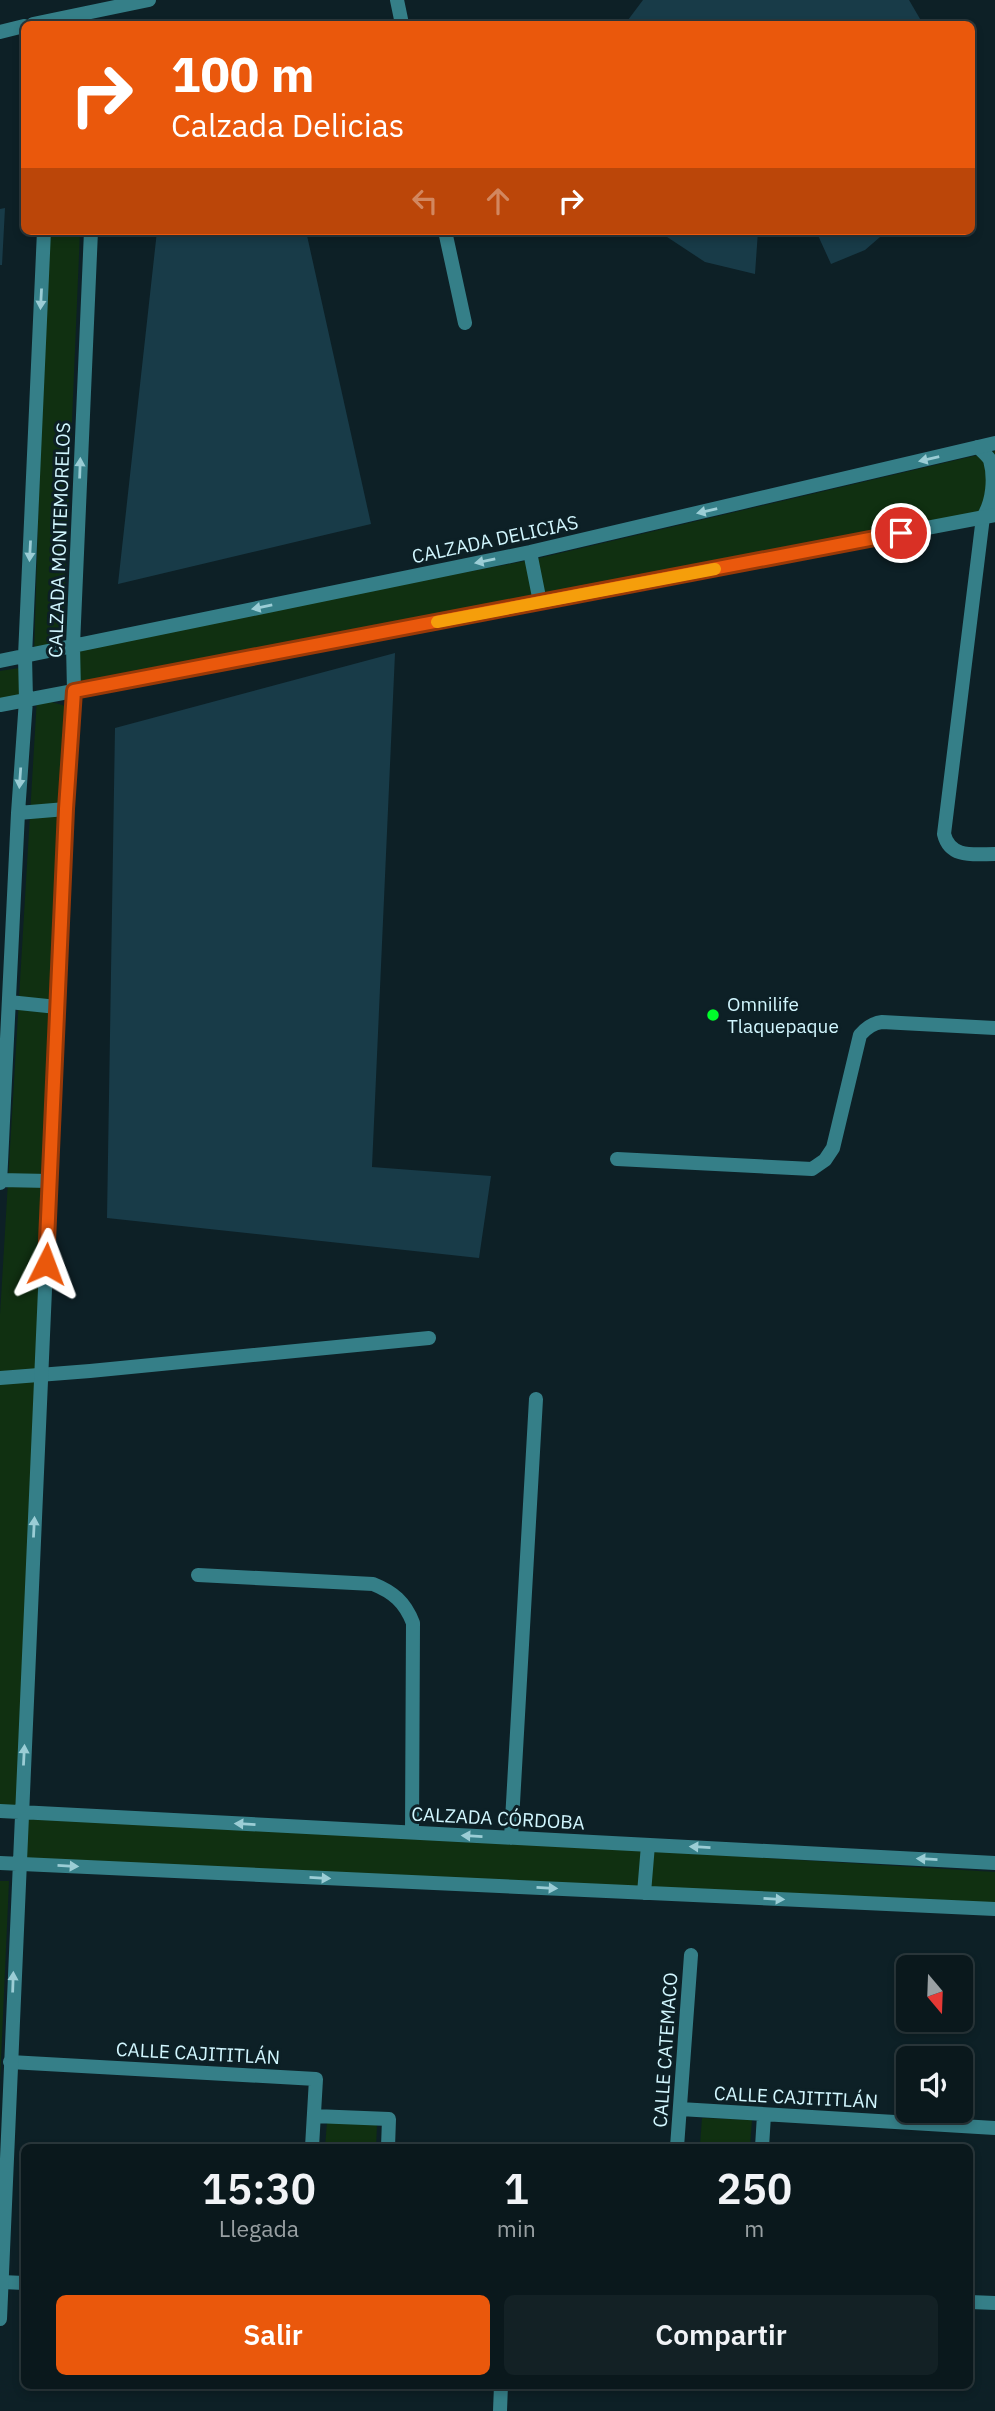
<!DOCTYPE html>
<html lang="es">
<meta charset="utf-8">
<style>
:root{--surface:#0a181c;--page:#132125;--text:#f1f3f6;--muted:#99a0a3;--line:#2a373b;--accent:#ea580c}
body{margin:0;font-family:"IBM Plex Sans",sans-serif;background:var(--page);color:var(--text);height:100vh;display:flex;flex-direction:column;font-size:26px;white-space:nowrap}
*{box-sizing:border-box;margin:0}
p{font-size:23px;color:var(--muted)}
.icon{flex:none;width:38px;height:38px;fill:none;stroke:currentColor;stroke-width:2;stroke-linecap:round;stroke-linejoin:round}
.map{position:relative;flex:1;overflow:hidden}
.details{position:absolute;left:21px;top:2144px;width:952px;height:245px;display:flex;flex-direction:column;background:var(--surface);border-radius:10px;box-shadow:0 4px 10px #0003,0 0 0 2px var(--line)}
.details>*{flex:none}
.guide{position:absolute;left:21px;top:21px;width:954px;height:214px;border-radius:10px;box-shadow:0 4px 10px #0003,0 0 0 2px var(--line);background:#ea580c;color:#fff;overflow:hidden}
.needle{width:46px;rotate:161deg}
.fabs{position:absolute;left:896px;top:1955px;display:grid;gap:14px}
.fabs a{display:grid;place-items:center;width:77px;height:77px;border-radius:10px;background:var(--surface);box-shadow:0 4px 10px #0003,0 0 0 2px var(--line);font-size:35px}
.pin{position:absolute;display:grid;place-items:center;width:60px;height:60px;color:#fff;margin:-30px;border:4px solid #fff;border-radius:50%;box-shadow:0 2px 7px #0007}
.me{position:absolute;width:77px;margin:-38px;rotate:3deg;stroke-linejoin:round;filter:drop-shadow(0 0 5px #0008)}
.turn{display:flex;align-items:center;gap:24px;height:147px;padding:0 35px;font-size:32px}
.turn .icon{width:91px;height:91px;stroke-width:2.5}
.turn b{display:block;font-size:49px;line-height:60px}
.lanes{display:flex;align-items:center;height:66px;padding:0 35px;background:#0003;justify-content:center;gap:35px;direction:ltr}
.lanes .off{opacity:.35}
.eta{display:flex;justify-content:space-evenly;align-items:center;height:119px;text-align:center}
.eta b{font-size:42px;font-weight:600;line-height:49px}
.button{display:flex;gap:14px;margin-top:auto;padding:14px 35px}
.button a{flex:1;height:80px;border-radius:10px;background:var(--accent);color:#fff;font-size:28px;font-weight:600;line-height:80px;text-align:center}
.button a+a{background:var(--page);color:var(--text)}
.map>svg:first-child{display:block}
</style>
<div class="map">
<svg width="995" height="2411" viewBox="0 0 995 2411">
<rect width="100%" height="100%" fill="#0d2026"/>
<!-- green -->
<path fill="#103011" d="M47 231H80L63 634 34 654Z
M995 451V509L532 596 81 690 73 645 531 560Z
M25 667 26 700 0 705V671Z
M37 698 73 708 21 1812 995 1872V1910L19 1864 21 1813 0 1811V1315Z
M0 1881H9L0 2082Z
M702 2118 752 2120 750 2147 700 2145Z
M327 2122 377 2125 376 2147H325Z"/>
<!-- building -->
<path fill="#183b48" d="M643 0H909L923 24H625Z
M5 208 2 265H0V209Z
M157 231H306L371 524 118 584Z
M658 231H758L755 274 705 262Z
M816 231H887L865 250 831 264Z
M395 653 372 1167 491 1176 479 1258 107 1218 115 728Z"/>
<g fill="none" stroke-linecap="round" stroke-linejoin="round">
<!-- service -->
<path stroke="#357f88" stroke-width="14" d="M978 447C982 451 988 456 990 460 995 478 993 502 983 517L944 834C950 859 975 854 995 854
M617 1159 812 1169 825 1160 833 1148 860 1035C866 1028 873 1023 882 1022L995 1028
M0 1378 90 1371 429 1338"/>
<!-- pedestrian -->
<path stroke="#357f88" stroke-width="14" d="M10 2062 316 2079 312 2147
M680 2109 995 2128
M314 2116 389 2119 388 2147
M677 2147 691 1955
M762 2147 764 2115
M2 2282 24 2283
M970 2302 995 2303
M500 2411 501 2385"/>
<!-- minor -->
<path stroke="#357f88" stroke-width="14" d="M397 0 402 24
M33 24 149 0
M0 32 24 26
M445 231 465 323
M530 552 540 602
M0 661 530 552 995 443
M0 705 995 515
M18 813 66 809
M9 1002 57 1007
M0 1180 49 1181
M0 1183 18 813 26 700 25 656 44 231
M198 1575 373 1584C393 1592 405 1602 413 1623L412 1832
M0 1811 995 1863
M511 1838 536 1399
M0 1863 995 1909
M644 1893 648 1845
M0 2319 66 809 74 691 73 645 91 231"/>
</g>
<!-- one-way arrows -->
<defs><path id="oneway-solid" d="M-6-.8H1V-3.2L6.5 0L1 3.2V.8H-6Z" transform="scale(1.75)"/></defs>
<g fill="#9bcdd5">
<use href="#oneway-solid" transform="translate(41 299) rotate(93)"/>
<use href="#oneway-solid" transform="translate(929 459) rotate(167)"/>
<use href="#oneway-solid" transform="translate(80 468) rotate(-88)"/>
<use href="#oneway-solid" transform="translate(707 511) rotate(167)"/>
<use href="#oneway-solid" transform="translate(30 551) rotate(93)"/>
<use href="#oneway-solid" transform="translate(485 561) rotate(168)"/>
<use href="#oneway-solid" transform="translate(262 607) rotate(168)"/>
<use href="#oneway-solid" transform="translate(20 778) rotate(94)"/>
<use href="#oneway-solid" transform="translate(34 1527) rotate(-87)"/>
<use href="#oneway-solid" transform="translate(24 1755) rotate(-87)"/>
<use href="#oneway-solid" transform="translate(245 1824) rotate(-177)"/>
<use href="#oneway-solid" transform="translate(472 1836) rotate(-177)"/>
<use href="#oneway-solid" transform="translate(700 1847) rotate(-177)"/>
<use href="#oneway-solid" transform="translate(927 1859) rotate(-177)"/>
<use href="#oneway-solid" transform="translate(68 1866) rotate(3)"/>
<use href="#oneway-solid" transform="translate(320 1878) rotate(3)"/>
<use href="#oneway-solid" transform="translate(547 1888) rotate(3)"/>
<use href="#oneway-solid" transform="translate(774 1899) rotate(3)"/>
<use href="#oneway-solid" transform="translate(13 1982) rotate(-88)"/>
</g>
<g fill="none" stroke-linecap="round" stroke-linejoin="round">
<defs>
<path id="route" d="M46 1264 66 809 74 691 901 533"/>
</defs>
<!-- route casing -->
<use href="#route" stroke="#983908" stroke-width="18"/>
<!-- route -->
<use href="#route" stroke="#ea580c" stroke-width="12"/>
<!-- slow -->
<path stroke="#f59e0b" stroke-width="12" d="M437 622 715 569"/>
</g>
<!-- markers -->
<circle fill="#00fd2b" stroke="#0d2026" stroke-width="2.5" cx="713" cy="1015" r="7"/>
<g text-anchor="middle" dominant-baseline="central" stroke-width="6" stroke-linejoin="round" paint-order="stroke">
<!-- street labels -->
<g font-size="19" fill="#d2f7ff" stroke="#0d2026">
<text transform="translate(495 539) rotate(-12)">CALZADA DELICIAS</text>
<text transform="translate(59 540) rotate(-88)">CALZADA MONTEMORELOS</text>
<text transform="translate(498 1818) rotate(3)">CALZADA CÓRDOBA</text>
<text transform="translate(665 2050) rotate(-86)">CALLE CATEMACO</text>
<text transform="translate(198 2053) rotate(3)">CALLE CAJITITLÁN</text>
<text transform="translate(796 2097) rotate(3)">CALLE CAJITITLÁN</text>
</g>
<!-- poi labels -->
<g font-size="19" fill="#d2f7ff" stroke="#0d2026" text-anchor="start">
<text x="727" y="1004">Omnilife<tspan x="727" dy="22">Tlaquepaque</tspan></text>
</g>
</g>
</svg>
<div class="fabs">
<a><svg class="needle" viewBox="-14 -14 28 28"><path d="M0-13l5 13h-10z" fill="#e53935"/><path d="M0 13l5-13h-10z" fill="#99a0a3"/></svg></a>
<a><svg class="icon" aria-label="sound" viewBox="0 0 24 24"><path d="M4 9h4l5-4v14l-5-4H4zM17 9q2 3 0 6"/></svg></a>
</div>
<div class="pin" style="left:901px;top:533px;background:#d93025"><svg class="icon" aria-label="arrive" viewBox="0 0 24 24"><path d="M6 21V4h12l-3 4 3 4H6"/></svg></div>
<svg class="me" style="left:46px;top:1264px" viewBox="-20 -20 40 40"><path d="M0-17L14 15 0 8-14 15z" fill="#ea580c" stroke="#fff" stroke-width="4"/></svg>
<div class="guide">
<div class="turn"><svg class="icon" aria-label="right" viewBox="0 0 24 24"><path d="M7 20v-9h11M14 6l5 5-5 5"/></svg><div><b>100 m</b>Calzada Delicias</div></div>
<div class="lanes"><svg class="icon off" aria-label="left" viewBox="0 0 24 24"><path d="M17 20v-9H6M10 6l-5 5 5 5"/></svg><svg class="icon off" aria-label="ahead" viewBox="0 0 24 24"><path d="M12 20V5M6 11l6-6 6 6"/></svg><svg class="icon" aria-label="right" viewBox="0 0 24 24"><path d="M7 20v-9h11M14 6l5 5-5 5"/></svg></div>
</div>
<section class="details">
<div class="eta">
<div><b>15:30</b><p>Llegada</p></div>
<div><b>1</b><p>min</p></div>
<div><b>250</b><p>m</p></div>
</div>
<div class="button"><a>Salir</a><a>Compartir</a></div>
</section>
</div>
